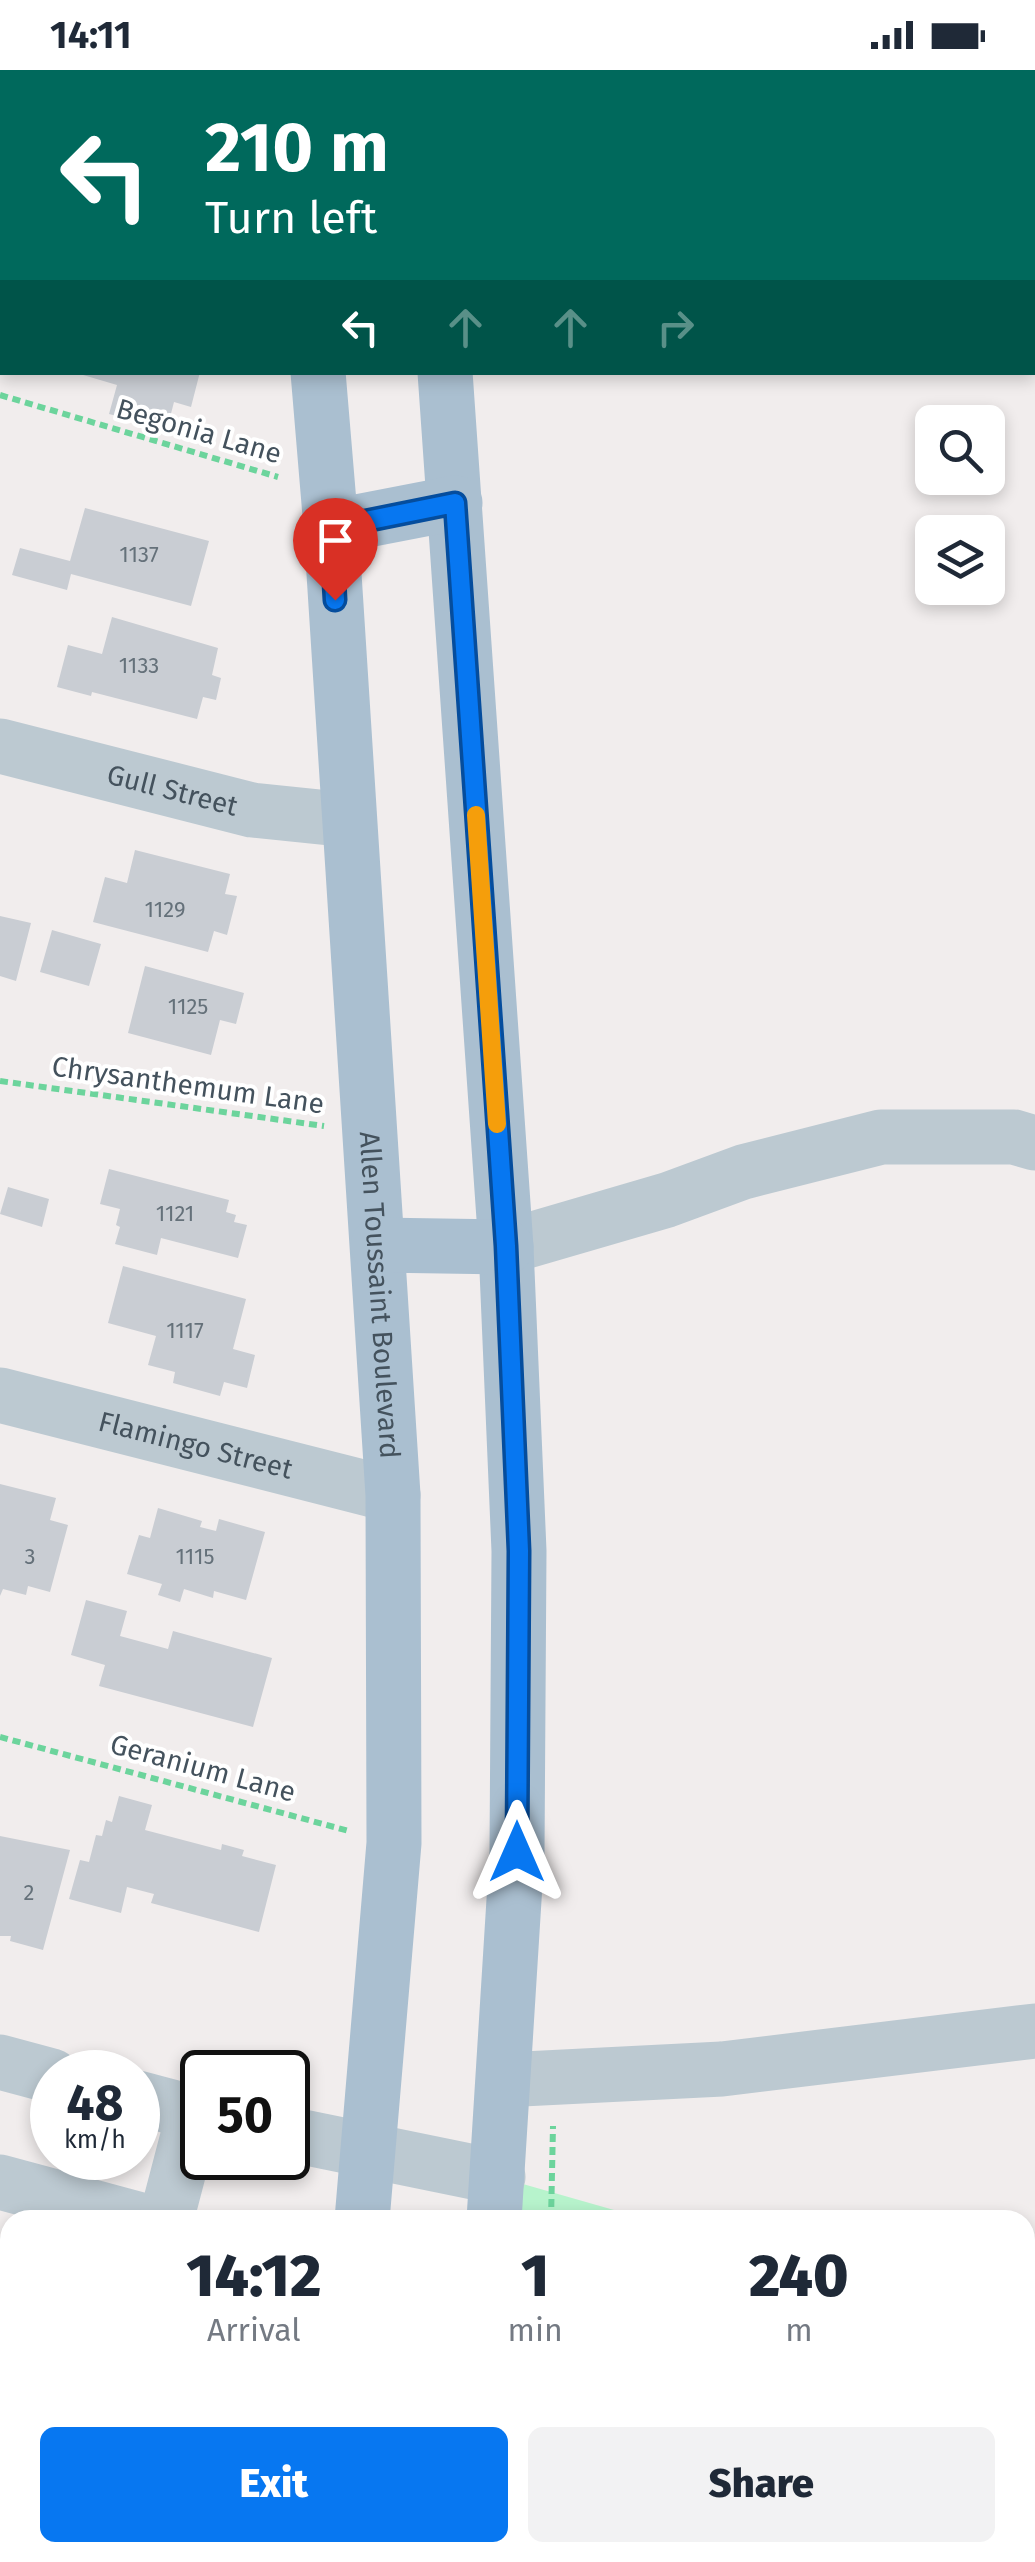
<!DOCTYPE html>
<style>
:root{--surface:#fff;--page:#f2f2f3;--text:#1f2937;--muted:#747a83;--accent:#0777f1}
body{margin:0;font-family:"Fira Sans",sans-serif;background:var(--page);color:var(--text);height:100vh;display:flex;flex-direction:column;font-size:38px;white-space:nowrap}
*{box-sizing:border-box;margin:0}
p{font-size:32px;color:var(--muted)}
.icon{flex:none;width:55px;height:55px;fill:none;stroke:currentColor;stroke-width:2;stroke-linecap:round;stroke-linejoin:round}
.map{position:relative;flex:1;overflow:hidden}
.details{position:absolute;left:0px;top:2140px;width:1035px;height:352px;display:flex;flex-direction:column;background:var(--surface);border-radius:30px 30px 0 0;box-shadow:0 5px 15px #0003}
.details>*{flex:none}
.hud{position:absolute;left:0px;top:0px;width:1035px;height:305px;box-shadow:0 5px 15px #0003;background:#00695c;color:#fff;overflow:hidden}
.controls{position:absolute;left:915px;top:335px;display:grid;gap:20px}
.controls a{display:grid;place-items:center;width:90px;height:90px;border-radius:15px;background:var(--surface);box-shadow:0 5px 15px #0003;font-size:50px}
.speed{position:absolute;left:30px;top:1980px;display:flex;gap:20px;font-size:50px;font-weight:700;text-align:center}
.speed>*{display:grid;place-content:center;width:130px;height:130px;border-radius:50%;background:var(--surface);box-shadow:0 5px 15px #0003;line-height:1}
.speed small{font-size:25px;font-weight:400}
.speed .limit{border:5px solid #111;border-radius:15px;background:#fff;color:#111}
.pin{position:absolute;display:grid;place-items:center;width:85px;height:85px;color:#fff;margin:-102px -42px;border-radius:50% 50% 50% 0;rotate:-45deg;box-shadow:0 0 10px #0007}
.pin .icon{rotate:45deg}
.me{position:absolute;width:110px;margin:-55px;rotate:0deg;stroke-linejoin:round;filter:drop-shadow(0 0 8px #0008)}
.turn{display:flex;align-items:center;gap:35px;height:210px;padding:0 40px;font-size:45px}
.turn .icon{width:130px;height:130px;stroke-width:2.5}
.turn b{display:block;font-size:70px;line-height:85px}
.lanes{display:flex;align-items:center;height:95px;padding:0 40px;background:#0003;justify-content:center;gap:50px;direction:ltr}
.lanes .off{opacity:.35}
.eta{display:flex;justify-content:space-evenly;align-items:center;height:170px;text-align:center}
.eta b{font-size:60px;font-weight:800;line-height:70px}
.button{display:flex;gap:20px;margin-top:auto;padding:20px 40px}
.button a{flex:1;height:115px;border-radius:15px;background:var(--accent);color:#fff;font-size:40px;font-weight:800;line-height:115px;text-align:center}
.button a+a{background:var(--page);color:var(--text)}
.status{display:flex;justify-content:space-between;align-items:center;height:70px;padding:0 50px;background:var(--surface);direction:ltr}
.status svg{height:28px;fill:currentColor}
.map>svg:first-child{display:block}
</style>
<div class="status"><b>14:11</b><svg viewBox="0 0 49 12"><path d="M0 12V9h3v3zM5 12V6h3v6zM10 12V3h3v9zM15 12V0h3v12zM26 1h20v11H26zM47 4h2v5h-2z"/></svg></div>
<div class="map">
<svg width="1035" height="2492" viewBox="0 0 1035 2492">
<rect width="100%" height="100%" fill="#f1eded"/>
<!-- green -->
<path fill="#b7f3cc" d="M498 2107 649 2150H494Z
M1025 2257 1035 2259V2492H447L449 2482H1025Z"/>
<!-- building -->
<path fill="#c9cdd3" d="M73 302H200L191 337 174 332 167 359 109 344 117 315Z
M85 438 209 471 191 536 71 504 67 520 12 505 20 478 70 491Z
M112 547 218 578 212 605 221 608 216 630 203 627 197 649 92 622 91 626 57 617 68 575 102 584Z
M135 780 230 804 225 824 237 826 227 865 214 861 208 882 93 852 105 807 127 813Z
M0 846 31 853 16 911 0 906Z
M52 860 101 874 89 916 40 902Z
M145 896 244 923 236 954 220 950 211 985 128 963Z
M109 1099 229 1130 226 1142 236 1145 234 1152 247 1155 238 1188 161 1168 157 1185 115 1174 120 1157 116 1155 120 1139 100 1134Z
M8 1117 49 1129 42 1157 0 1144Z
M123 1196 246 1229 233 1279 255 1285 247 1318 224 1312 220 1326 173 1313 175 1302 148 1295 156 1266 108 1253Z
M0 1414 56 1428 50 1450 68 1455 50 1522 28 1516 26 1525 3 1519 0 1526Z
M158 1438 202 1451 200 1457 216 1461 219 1449 265 1462 246 1530 214 1521 213 1528 184 1519 180 1532 158 1525 162 1514 127 1504 139 1465 150 1468Z
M86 1530 127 1541 120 1566 168 1579 173 1561 272 1588 253 1657 99 1616 105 1595 71 1585Z
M119 1726 152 1735 145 1760 221 1780 222 1774 244 1780 242 1786 276 1795 259 1862 151 1833 154 1824 127 1817 121 1843 69 1829 80 1790 89 1792 96 1765 102 1766 106 1750 112 1752Z
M0 1766 70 1780 43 1880 10 1871 11 1866H0Z
M0 2232 10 2234V2359L0 2356Z"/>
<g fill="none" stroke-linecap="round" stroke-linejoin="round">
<!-- path -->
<path stroke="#6cd49c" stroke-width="6" stroke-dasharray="8 5" stroke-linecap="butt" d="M0 325 278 407
M0 1011 324 1056
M0 1667 349 1761
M551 2150 553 2056
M0 2453 10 2455
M114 2482 151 2492
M624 2482 626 2492"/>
<!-- minor -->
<g stroke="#bcc9d1" stroke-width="55">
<path d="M0 26H2"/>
<path id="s1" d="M0 676 252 740 349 750"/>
<path d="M506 1177 667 1130 743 1102 881 1067H1014L1035 1073"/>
<path id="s2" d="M0 1325 393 1425"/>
<path d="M0 1992 52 2006"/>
<path d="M504 2010 722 1999 1035 1961"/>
<path d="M138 2028 202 2045"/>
<path d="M288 2064 498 2107"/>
<path d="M0 2112 141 2150"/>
<path d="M166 2150 194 2043"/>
</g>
<!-- major -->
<g stroke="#aabfd0" stroke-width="55">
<path d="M298 0 299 2"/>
<path d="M424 0 425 2"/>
<path id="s3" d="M318 302 331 457 393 1425 394 1773 362 2150"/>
<path d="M445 302 506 1177 519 1481 517 1782 494 2150"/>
<path d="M331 457 455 433"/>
<path d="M378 1175 506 1177"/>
<path d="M318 2492 319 2482"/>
<path d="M447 2492 449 2482"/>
</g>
</g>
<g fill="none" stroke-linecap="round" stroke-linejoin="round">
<defs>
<path id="route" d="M335 530 331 458 455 433 506 1176 519 1481 517 1782"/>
</defs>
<!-- route casing -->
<use href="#route" stroke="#054d9d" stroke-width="25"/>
<!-- route -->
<use href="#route" stroke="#0777f1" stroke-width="18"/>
<!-- slow -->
<path stroke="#f59e0b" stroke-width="18" d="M476 745 497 1054"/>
</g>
<g text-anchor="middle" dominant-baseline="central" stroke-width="8" stroke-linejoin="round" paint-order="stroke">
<!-- number labels -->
<g font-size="22" fill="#65717a">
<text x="139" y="484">1137</text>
<text x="139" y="595">1133</text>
<text x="165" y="839">1129</text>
<text x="188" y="936">1125</text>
<text x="175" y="1143">1121</text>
<text x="185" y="1260">1117</text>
<text x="30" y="1486">3</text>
<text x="195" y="1486">1115</text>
<text x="29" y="1822">2</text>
</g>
<!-- street labels -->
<g font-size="28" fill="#44525d" stroke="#fff">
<text transform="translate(199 361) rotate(16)">Begonia Lane</text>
<text stroke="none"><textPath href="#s1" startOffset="178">Gull Street</textPath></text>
<text transform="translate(188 1015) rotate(8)">Chrysanthemum Lane</text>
<text stroke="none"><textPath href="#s3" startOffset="925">Allen Toussaint Boulevard</textPath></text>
<text stroke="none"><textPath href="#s2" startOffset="202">Flamingo Street</textPath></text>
<text transform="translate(203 1698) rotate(15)">Geranium Lane</text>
</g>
</g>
</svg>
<div class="controls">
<a><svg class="icon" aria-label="search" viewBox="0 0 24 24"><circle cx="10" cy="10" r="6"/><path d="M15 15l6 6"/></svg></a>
<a><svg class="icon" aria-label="layers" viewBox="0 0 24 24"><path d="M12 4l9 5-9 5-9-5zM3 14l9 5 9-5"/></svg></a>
</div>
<div class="speed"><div>48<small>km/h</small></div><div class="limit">50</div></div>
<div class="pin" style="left:335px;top:530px;background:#d93025"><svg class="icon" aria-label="arrive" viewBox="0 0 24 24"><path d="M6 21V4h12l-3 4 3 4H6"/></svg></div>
<svg class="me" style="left:517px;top:1782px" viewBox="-20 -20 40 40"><path d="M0-17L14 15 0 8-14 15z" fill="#0777f1" stroke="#fff" stroke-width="4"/></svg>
<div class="hud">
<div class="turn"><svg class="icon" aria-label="left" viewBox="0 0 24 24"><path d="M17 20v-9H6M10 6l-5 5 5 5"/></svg><div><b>210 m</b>Turn left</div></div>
<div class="lanes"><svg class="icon" aria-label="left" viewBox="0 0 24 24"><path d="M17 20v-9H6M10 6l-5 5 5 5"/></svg><svg class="icon off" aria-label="ahead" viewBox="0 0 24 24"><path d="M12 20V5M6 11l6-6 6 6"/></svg><svg class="icon off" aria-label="ahead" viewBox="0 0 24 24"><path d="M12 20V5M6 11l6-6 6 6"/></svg><svg class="icon off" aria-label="right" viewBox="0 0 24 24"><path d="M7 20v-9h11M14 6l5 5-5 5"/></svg></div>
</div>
<section class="details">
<div class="eta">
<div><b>14:12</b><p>Arrival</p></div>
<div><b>1</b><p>min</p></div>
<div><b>240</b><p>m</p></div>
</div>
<div class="button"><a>Exit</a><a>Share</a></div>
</section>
</div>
